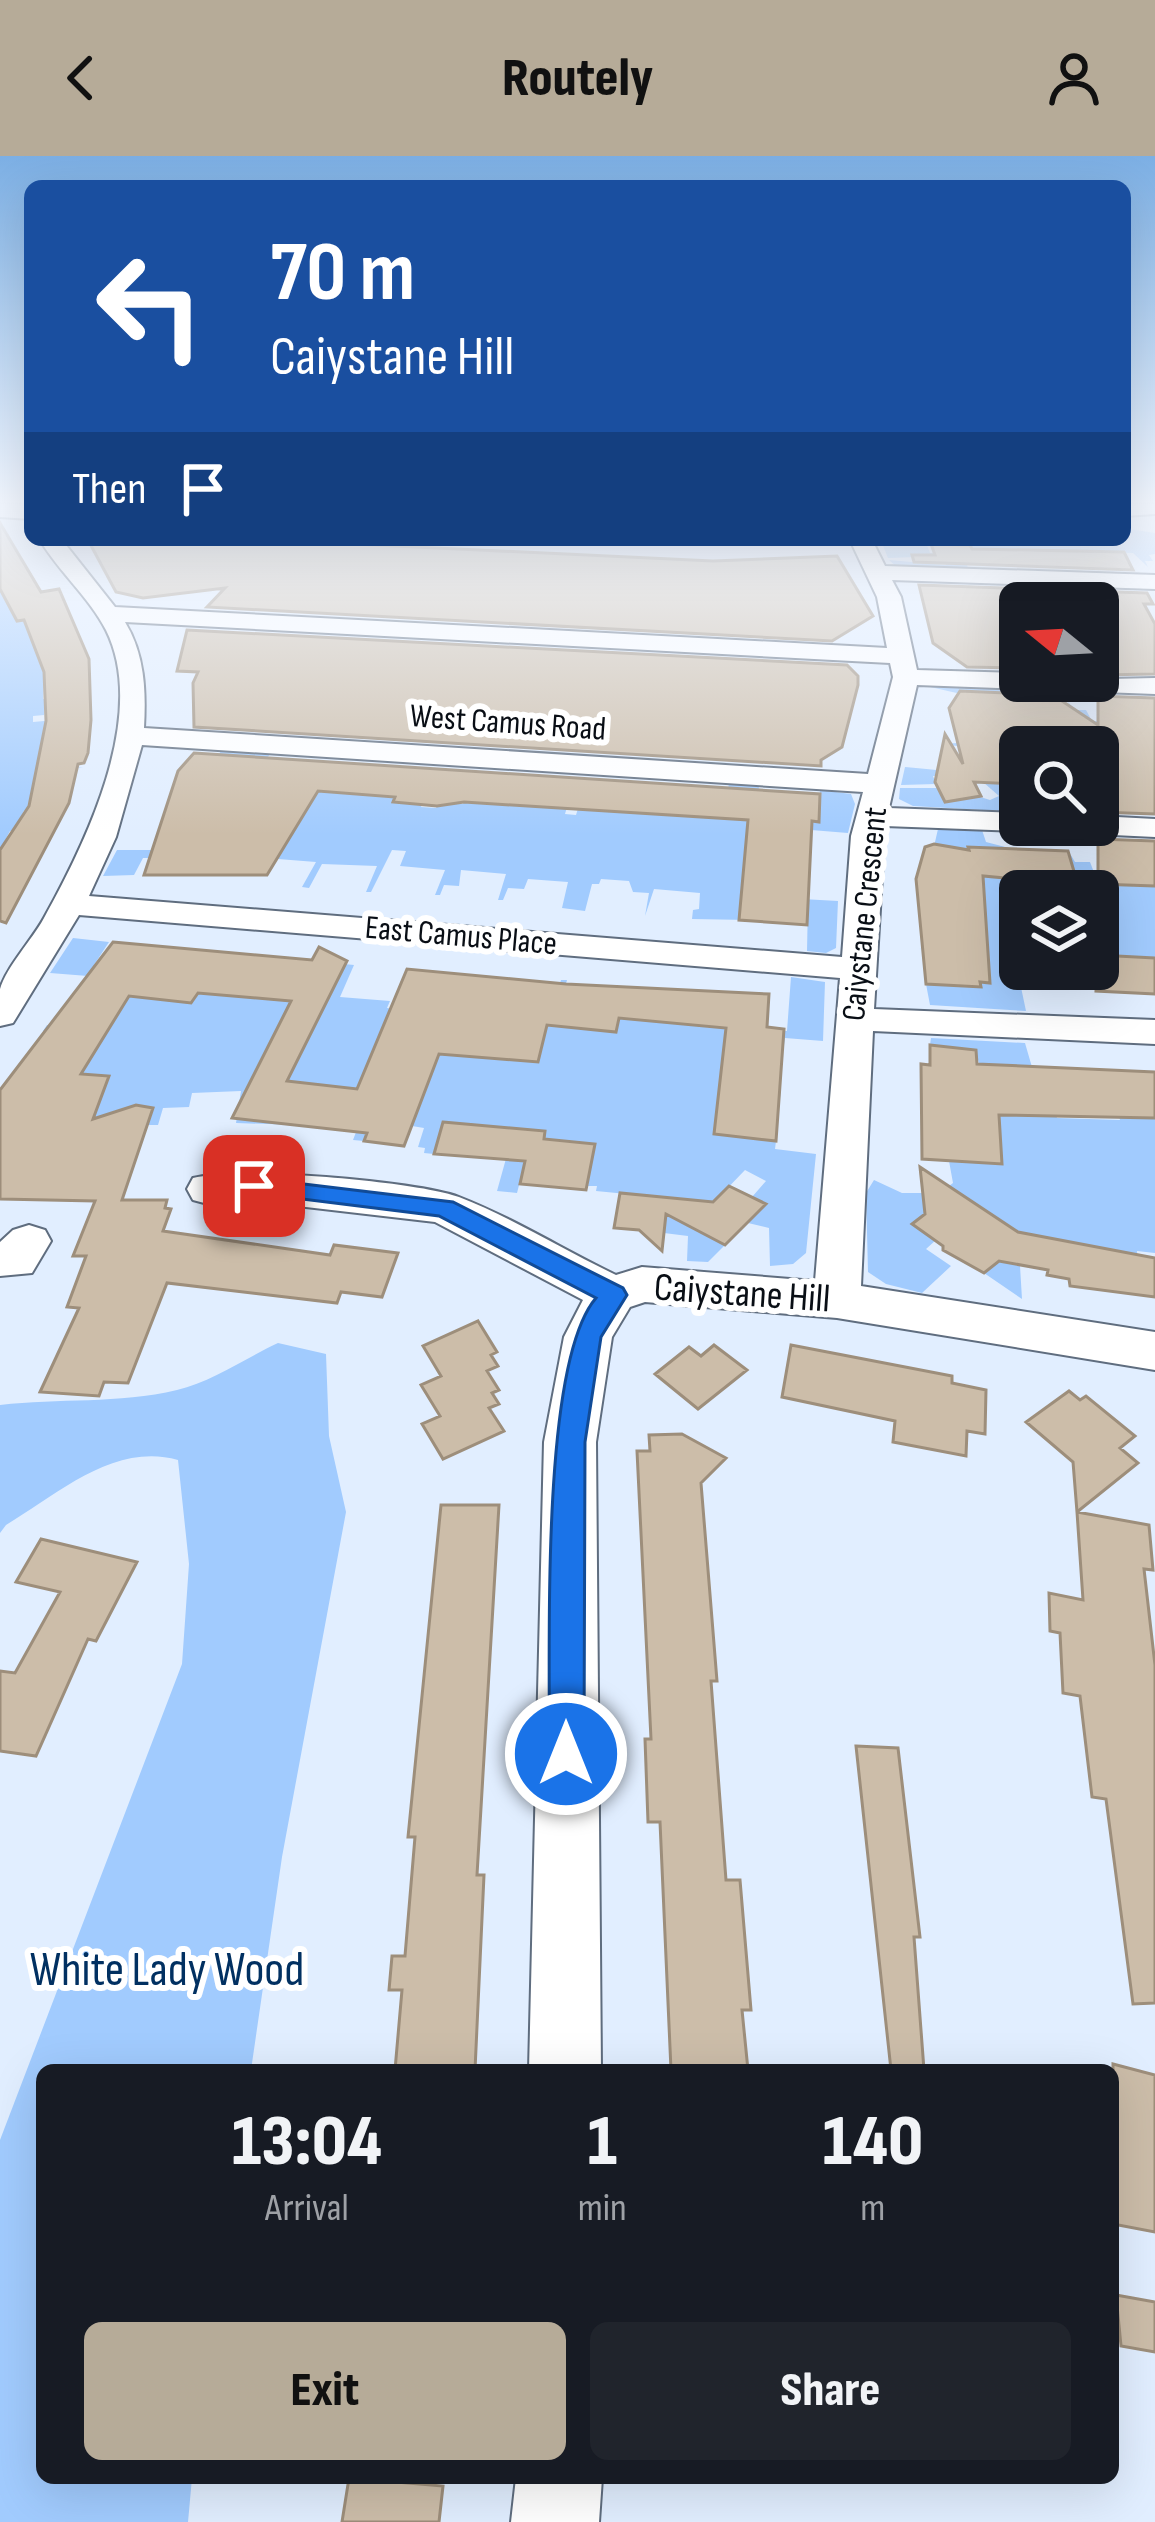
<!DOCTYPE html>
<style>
:root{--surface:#171b24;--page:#20242c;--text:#f1f3f6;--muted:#9ea1a6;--accent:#b6ab98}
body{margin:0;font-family:"Sofia Sans Condensed",sans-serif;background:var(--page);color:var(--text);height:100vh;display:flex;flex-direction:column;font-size:45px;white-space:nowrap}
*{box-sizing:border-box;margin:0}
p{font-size:39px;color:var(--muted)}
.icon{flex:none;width:66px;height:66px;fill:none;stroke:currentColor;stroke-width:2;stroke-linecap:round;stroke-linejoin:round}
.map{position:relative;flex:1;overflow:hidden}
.drawer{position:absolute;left:36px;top:1908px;width:1083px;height:420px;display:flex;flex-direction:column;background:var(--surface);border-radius:18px;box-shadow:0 12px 48px #0002}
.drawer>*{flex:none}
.hud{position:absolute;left:24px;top:24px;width:1107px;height:366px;border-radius:18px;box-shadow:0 12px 48px #0002;background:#1a4fa0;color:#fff;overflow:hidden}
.needle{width:78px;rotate:288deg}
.tools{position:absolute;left:999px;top:426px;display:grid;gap:24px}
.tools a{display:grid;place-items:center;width:120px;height:120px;border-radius:18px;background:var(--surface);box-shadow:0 12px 48px #0002;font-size:60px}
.pin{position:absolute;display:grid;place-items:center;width:102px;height:102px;color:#fff;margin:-51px;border-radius:24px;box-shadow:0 6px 18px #0006}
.me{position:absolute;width:132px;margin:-66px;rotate:0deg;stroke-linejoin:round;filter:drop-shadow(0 0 9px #0008)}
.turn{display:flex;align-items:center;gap:42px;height:252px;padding:0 48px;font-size:54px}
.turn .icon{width:156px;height:156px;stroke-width:2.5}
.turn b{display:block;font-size:84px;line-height:102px}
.then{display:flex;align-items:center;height:114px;padding:0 48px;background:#0003;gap:24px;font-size:45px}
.eta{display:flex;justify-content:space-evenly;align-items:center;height:204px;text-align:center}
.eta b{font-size:72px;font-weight:800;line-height:84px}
.action{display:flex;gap:24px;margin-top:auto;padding:24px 48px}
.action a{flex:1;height:138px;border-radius:18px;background:var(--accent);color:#111;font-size:48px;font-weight:800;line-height:138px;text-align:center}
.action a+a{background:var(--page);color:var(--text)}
header{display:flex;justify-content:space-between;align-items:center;height:156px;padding:0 48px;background:var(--accent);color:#111;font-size:54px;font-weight:800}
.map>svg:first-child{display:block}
</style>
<header><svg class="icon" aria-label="back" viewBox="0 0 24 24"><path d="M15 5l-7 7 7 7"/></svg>Routely<svg class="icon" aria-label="person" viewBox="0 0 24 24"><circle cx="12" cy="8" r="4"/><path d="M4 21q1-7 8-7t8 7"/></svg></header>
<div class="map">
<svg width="1155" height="2366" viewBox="0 0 1155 2366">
<rect width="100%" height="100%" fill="#e1eeff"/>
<!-- green -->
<path fill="#a1cbfe" d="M1129 373 1155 377V398L1149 399 1153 405H1145L1148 411 1133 397 1057 394 964 400 969 415 898 412 889 404 946 409 942 400 888 402 882 387 925 384 930 397 963 398 961 389 949 387 1125 384V374Z
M0 431 24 438 44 434 16 464H25L34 488 80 522 44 526 43 543 54 542 53 546 45 548 44 559 33 560V566L66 563 43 589 90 585 40 611H83L35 617 31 650 23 656 49 674 10 675 0 694Z
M926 530 1010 531 1032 583H1047L1076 566 1068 546 1075 554H1086L1092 565 1128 566 1098 591H1020V636L1012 617H1002L1017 656 913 650 899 643 900 632H938L942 639H974L990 644 999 640 975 619 933 620 936 628 901 629 905 611C939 613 966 623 989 594L941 588 957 587 983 543Z
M223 592 272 595 263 608 338 637H346L352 626 396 640 393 646 403 647 416 621 433 622 421 651 436 652 439 646 463 648 469 636 487 648 567 651 565 658 576 659 580 646 725 653 729 627 759 629 757 662 818 666 820 634 851 638 855 648 848 677 749 669 784 742 838 745 836 792 826 797 807 795 808 746 749 764 692 763 693 754 699 753 700 737 654 733 645 760 649 737 633 736 629 725 601 723 599 728H592L585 755 562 752 568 726 528 723 524 733 508 732 503 744H498L506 718 461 714 459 730 444 729 440 739H435L445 714 400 710 406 695 392 694 371 736H366L377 710 322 708 309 732 302 731 316 706 278 703 294 672H283L253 719H224L229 702H143L134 719 103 720 117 694H213L217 601Z
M938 673 982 674 986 686 1013 693 1020 717 1034 718 1037 727 1078 728 1075 717 1064 716 1061 708H1073L1069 696 1075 706H1090L1097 724C1128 726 1123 728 1155 716V806L1098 805V735H1020V813L1031 817H1018L1026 855 930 849 926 828 980 831 979 823H991L986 807 943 794 919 793 931 792 945 758 919 756Z
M73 782 109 786 94 809 249 830 265 799 271 800 263 815 265 842 291 845 274 883 307 886 344 808 354 809 340 841 390 845 387 852 404 854 449 899 461 900 488 821H494L484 852 548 869 561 824H567L559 857 616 876 627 830H634L627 863 787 875 791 821 825 826 823 885 785 882 784 889 728 884 719 928 781 935 779 948 720 942 714 978 776 985 775 993 816 998 806 1097 793 1108 770 1110 769 1072 748 1067 766 1048 752 1041 766 1025 745 1014 691 1070 725 1089 708 1106 687 1105 688 1080 664 1077 668 1042 596 1035 597 1030H588L594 988 573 986 528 994 517 1037 497 1035 514 974 434 998 424 997 425 992 418 991 424 972 412 970 416 958 377 954 364 985 353 984 358 971 236 967 241 935 192 937 189 951 163 952 158 969H146L136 949C89 963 76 1003 59 1045L47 1044 59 1016 0 976 104 933 109 921 56 915 86 880 43 875 47 869 107 875 88 820 50 817Z
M931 882 1025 887 1036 925 1052 946 1057 962 1120 964 1109 930 1155 962V1097L1137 1095 1140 1138 1121 1135 1117 1094 1049 1082 1028 1089 1027 1110H1020L1022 1143 984 1117 946 1043 912 1068 936 1084 926 1093 951 1110 922 1137 886 1128 868 1116 866 1037 874 1024 902 1037H940L953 1027 949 1005 1002 1007 999 972 975 894 930 889Z
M278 1187 326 1198 329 1280 346 1356 282 1701 251 1914H42V2322H192L188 2366H0V1984L182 1508 189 1408 178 1304C114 1286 58 1338 6 1369L0 1377V1249C59 1242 118 1248 177 1234 211 1226 246 1202 278 1187Z"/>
<!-- building -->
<path fill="#ccbda9" stroke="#9d8e7b" stroke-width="3" d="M0 367 41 436 59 433 89 503 91 564 88 597 84 607 78 608 69 647 6 767 0 765V694L29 650 46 565 44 516 24 464 17 465 0 433Z
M88 384 332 387 713 405 837 400 873 460 832 485 207 451 225 432 143 442 116 436Z
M931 388 970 389 972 393 1124 396 1133 414 914 406 912 399H935Z
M919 429 1147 437 1153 448H1144L1155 468V518L1098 519V447H1020V512L967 511 933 487Z
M187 474 847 509 858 520V529L842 591 821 604V610L194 571 193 527 198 516 177 515Z
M960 535 1053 539 1098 569V540L1155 542V658L1098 656V585L1020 582V628L974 626 981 640 945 646 935 626 945 578 963 608 949 552Z
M194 597 820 638 819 666 812 665 807 769 739 764 748 664 464 646 437 650 393 646 395 641 318 635 267 719H144L178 615Z
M1098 683 1155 685V730L1098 728Z
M934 688 969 694 968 691 1068 695 1078 729 983 720 990 827 980 826 981 831 926 828 916 723 925 691Z
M113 786 312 804 319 791 347 805 287 925 357 933 407 813 566 828 769 838 767 871 784 873 776 985 714 978 726 872 619 862 616 876 547 869 538 906 439 898 404 990 364 985 367 977 232 962 291 845 198 837 191 847 129 840 81 918 109 920 93 963 136 949 153 952 122 1044H167L165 1052 171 1053 163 1075 330 1099 334 1089 398 1097 382 1141 341 1136 337 1147 167 1127 128 1227 104 1226 99 1240 40 1236 79 1152 67 1151 86 1100H73L95 1045 0 1043V934Z
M1098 799 1155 802V838L1096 835Z
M930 889 976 894 977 908 1155 916V962L999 959 1002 1008 922 1003 921 908 930 909Z
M443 966 545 975 544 983 595 988 586 1034 520 1028 525 1005 434 998Z
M920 1011 1018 1076 1155 1102V1141L1070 1130 1069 1123 1047 1119 1048 1114 999 1105 984 1117 943 1094V1090L912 1068 925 1058Z
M729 1030 766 1048 725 1089 666 1058 662 1095 639 1074 614 1072 620 1037 713 1046Z
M478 1165 497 1196 491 1199 498 1210 487 1215 499 1234 492 1237 499 1248 489 1252 504 1275 443 1303 422 1268 440 1260 421 1229 441 1220 423 1190Z
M714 1189 747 1214 698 1253 655 1218 689 1191 701 1200Z
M791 1189 952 1220V1227L986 1234 985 1278 967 1275 966 1300 893 1286 895 1265 782 1241Z
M1069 1235 1080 1244 1086 1240 1135 1280 1120 1292 1138 1307 1077 1356 1073 1306 1026 1266Z
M682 1278 726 1302 701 1327 717 1525H711L726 1724H740L751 1854H742L748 1914H671L660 1666H648L645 1583H651L637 1295H650L649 1279Z
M441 1349H499L477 1719H484L475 1914H395L402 1834H389L392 1800H405L415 1681H408Z
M1077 1356 1149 1369 1153 1414 1144 1413 1155 1509V1847L1133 1848 1106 1643 1092 1641 1080 1540 1063 1537 1060 1477 1050 1475 1049 1437 1083 1444Z
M41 1383 137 1406 96 1485 88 1483 36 1600 0 1595V1515L15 1517 60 1436 16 1426Z
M856 1590 898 1592 920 1781H914L924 1914H891Z
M1113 1908 1155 1919V2076L1113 2068Z
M1116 2139 1155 2146V2196L1121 2190Z
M349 2322 443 2330 439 2366H342Z"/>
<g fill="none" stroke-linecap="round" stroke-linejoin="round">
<defs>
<path id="minor" d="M40 384H62L115 451 887 492 877 441 850 384H872L885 410 1155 419V433L892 424 901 441 917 514 1020 517V525L1155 522V538L917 529 889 652 1020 657V669H1033L1020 675 885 670 874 853 1155 864V888L873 875 861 1130 1155 1176V1214L837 1162 645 1146 630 1151 612 1181 596 1286 601 1914H529L544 1286 564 1181 583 1144 435 1066 254 1045 208 1048 193 1044 187 1033 193 1022C236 1010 416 1025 459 1041 513 1062 564 1094 616 1119L642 1111 815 1125 840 822 79 759 13 867 0 870C0 859 0 843 0 833 7 810 32 784 44 762 84 690 149 560 106 474 89 441 59 416 40 384ZM125 466 890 507 893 521 868 618 144 572C146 535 145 499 125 466ZM142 589 863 636 851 680 842 801 89 740 116 681Z
M1098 660 1155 663V681L1092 678 1077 669H1098Z
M29 1069 45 1074 51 1085 32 1117 0 1120V1086L13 1074Z
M516 2322H602L599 2366H511Z"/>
<path id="primary" d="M0 348H30V363L0 361Z
M1125 348H1155V358L1125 360Z"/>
</defs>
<!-- minor casing -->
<use href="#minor" stroke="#5f6d7f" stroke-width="4"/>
<!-- primary casing -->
<use href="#primary" stroke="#5f6d7f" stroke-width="4"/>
<!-- minor -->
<use href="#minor" fill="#fff" fill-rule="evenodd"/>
<!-- primary -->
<use href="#primary" fill="#fff" fill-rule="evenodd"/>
</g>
<!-- sky -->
<linearGradient id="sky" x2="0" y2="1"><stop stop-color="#7cafe4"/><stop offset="0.51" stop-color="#f2f7ff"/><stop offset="1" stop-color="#f2f7ff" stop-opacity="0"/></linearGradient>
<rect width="1155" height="679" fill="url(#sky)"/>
<!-- route -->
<path fill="#1a73e8" stroke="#114b97" stroke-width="3" d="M254 1022 453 1046 623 1132 627 1139 601 1181 585 1286 584 1598 579 1610 566 1615 554 1610 549 1598C551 1501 539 1208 596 1142L439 1060 246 1036 242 1030Z"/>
<g text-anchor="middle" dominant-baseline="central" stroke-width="12" stroke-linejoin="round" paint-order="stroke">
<!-- far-street labels -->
<g font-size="33" fill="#090e15" stroke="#fff">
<text transform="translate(508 567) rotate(4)">West Camus Road</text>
<text transform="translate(865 758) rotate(-84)">Caiystane Crescent</text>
<text transform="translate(461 780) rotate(5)">East Camus Place</text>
</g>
<!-- street labels -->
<g font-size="39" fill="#090e15" stroke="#fff">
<text transform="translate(742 1138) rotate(4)">Caiystane Hill</text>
</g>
<!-- near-park labels -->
<g font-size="48" fill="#013061" stroke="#fff">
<text x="167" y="1814">White Lady Wood</text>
</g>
</g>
</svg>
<div class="tools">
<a><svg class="needle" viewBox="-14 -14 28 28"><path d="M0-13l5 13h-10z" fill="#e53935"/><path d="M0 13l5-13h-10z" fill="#9ea1a6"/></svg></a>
<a><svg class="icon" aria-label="search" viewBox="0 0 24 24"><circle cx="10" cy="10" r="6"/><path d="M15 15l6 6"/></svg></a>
<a><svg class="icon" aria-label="layers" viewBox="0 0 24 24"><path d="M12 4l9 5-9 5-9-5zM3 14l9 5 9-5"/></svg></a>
</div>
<div class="pin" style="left:254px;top:1030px;background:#d93025"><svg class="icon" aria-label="arrive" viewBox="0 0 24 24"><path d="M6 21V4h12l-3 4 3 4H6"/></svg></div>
<svg class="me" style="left:566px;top:1598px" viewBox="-20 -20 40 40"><circle r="17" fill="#1a73e8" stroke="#fff" stroke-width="3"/><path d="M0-11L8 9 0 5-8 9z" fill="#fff"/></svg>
<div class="hud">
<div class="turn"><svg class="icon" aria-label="left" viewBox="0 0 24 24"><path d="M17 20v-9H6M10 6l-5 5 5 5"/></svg><div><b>70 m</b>Caiystane Hill</div></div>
<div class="then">Then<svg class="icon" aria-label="arrive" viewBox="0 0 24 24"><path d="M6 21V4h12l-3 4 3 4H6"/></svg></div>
</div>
<section class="drawer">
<div class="eta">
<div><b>13:04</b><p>Arrival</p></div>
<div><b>1</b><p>min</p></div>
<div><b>140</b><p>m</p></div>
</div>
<div class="action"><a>Exit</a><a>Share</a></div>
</section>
</div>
